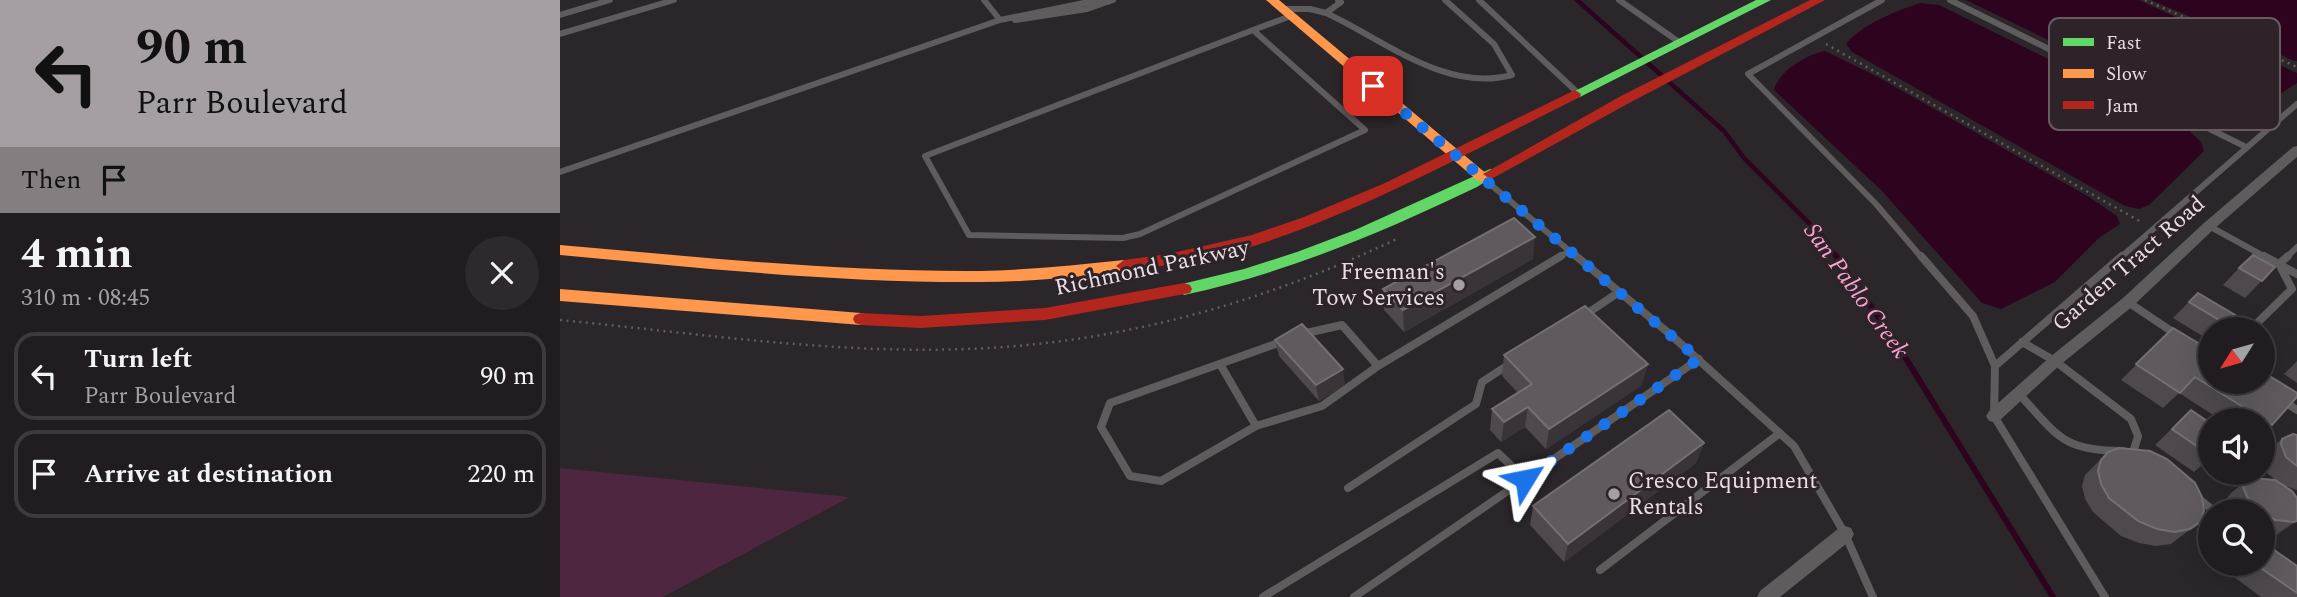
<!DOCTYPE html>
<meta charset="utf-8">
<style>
:root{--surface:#201c1f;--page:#2d292c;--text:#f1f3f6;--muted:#a2a1a4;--line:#3d3a3d}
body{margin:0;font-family:Spectral,serif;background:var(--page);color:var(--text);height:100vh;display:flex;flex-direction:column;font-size:26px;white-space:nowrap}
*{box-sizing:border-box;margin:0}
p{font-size:23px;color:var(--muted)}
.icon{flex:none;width:38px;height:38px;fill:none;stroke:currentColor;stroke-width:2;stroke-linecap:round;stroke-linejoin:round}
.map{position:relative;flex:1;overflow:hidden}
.sheet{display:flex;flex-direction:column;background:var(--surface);width:560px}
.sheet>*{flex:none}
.guide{background:#a59ea2;color:#111;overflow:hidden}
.needle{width:46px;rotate:233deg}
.fabs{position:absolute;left:1638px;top:317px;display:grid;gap:14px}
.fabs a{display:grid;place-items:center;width:77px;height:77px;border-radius:50%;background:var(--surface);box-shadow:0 7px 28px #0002,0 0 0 2px var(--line);font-size:35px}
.pin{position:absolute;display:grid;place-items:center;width:60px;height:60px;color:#fff;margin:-30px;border-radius:14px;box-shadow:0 4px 10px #0006}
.me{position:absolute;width:77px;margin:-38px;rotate:55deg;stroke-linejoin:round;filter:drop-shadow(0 0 5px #0008)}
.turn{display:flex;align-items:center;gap:24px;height:147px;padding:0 21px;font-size:32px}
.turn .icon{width:91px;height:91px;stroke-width:2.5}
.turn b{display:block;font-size:49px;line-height:60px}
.then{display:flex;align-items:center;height:66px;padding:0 21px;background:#0003;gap:14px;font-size:26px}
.round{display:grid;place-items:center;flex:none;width:74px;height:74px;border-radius:37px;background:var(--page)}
.summary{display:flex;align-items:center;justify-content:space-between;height:119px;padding:0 21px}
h1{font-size:42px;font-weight:700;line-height:52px}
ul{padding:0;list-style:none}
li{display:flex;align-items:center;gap:21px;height:88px;margin:0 14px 10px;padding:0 7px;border:4px solid var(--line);border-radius:21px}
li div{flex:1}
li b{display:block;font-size:26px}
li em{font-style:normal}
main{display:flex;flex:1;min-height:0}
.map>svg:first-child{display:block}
</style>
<main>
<section class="sheet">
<div class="guide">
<div class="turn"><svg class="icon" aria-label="left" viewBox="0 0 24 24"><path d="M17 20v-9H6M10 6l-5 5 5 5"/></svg><div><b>90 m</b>Parr Boulevard</div></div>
<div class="then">Then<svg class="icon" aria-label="arrive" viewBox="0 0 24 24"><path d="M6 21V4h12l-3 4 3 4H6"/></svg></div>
</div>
<div class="summary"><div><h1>4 min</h1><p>310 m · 08:45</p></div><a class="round"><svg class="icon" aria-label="close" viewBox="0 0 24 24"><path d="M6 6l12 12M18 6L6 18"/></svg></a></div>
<ul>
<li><svg class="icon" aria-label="left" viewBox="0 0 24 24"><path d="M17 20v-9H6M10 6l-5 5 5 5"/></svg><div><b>Turn left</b><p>Parr Boulevard</p></div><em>90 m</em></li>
<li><svg class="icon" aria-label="arrive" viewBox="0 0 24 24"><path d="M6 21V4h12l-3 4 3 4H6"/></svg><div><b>Arrive at destination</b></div><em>220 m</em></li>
</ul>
</section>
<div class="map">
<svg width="1737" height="597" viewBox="0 0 1737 597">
<rect width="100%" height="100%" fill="#2b2629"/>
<!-- green -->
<path fill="#4f263f" d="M0 468 290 497 103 597H0Z"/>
<!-- water -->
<path fill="#2d031e" d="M1406 0H1579L1737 73V83L1712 99 1705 110 1681 120 1651 119Z
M1591 0H1737V61H1735Z
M1360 3 1379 5 1624 126 1641 142 1644 151 1589 205 1579 209 1565 206 1292 52 1286 44C1304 23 1334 12 1360 3Z
M1265 51 1318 77 1529 197 1557 216 1560 224 1540 237 1495 282 1441 309 1422 303 1321 190 1214 90C1218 72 1247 54 1265 51Z"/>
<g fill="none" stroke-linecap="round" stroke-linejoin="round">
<!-- stream-far1 -->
<path stroke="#2d031e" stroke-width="4.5" d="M1017 0 1164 131 1184 158 1263 237 1277 258"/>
<!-- stream -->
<path stroke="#2d031e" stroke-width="6" d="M1276 256 1337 344 1493 597"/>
<!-- path -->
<path stroke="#615d5f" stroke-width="2.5" stroke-dasharray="2 4.5" stroke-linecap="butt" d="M1585 0 1737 67
M1266 44 1583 223
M0 320C135 333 271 354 406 349 558 344 702 303 839 238"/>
<!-- lane-far1 -->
<path stroke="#5e5c5d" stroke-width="6" d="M424 0 440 20
M919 0 1018 93
M1059 0 1119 42
M1322 0 1188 74 1316 204 1362 258
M1390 0 1686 147
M723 9H750L766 13C823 39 885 93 952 75L934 44 885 0
M766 13 781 2 778 0
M0 15 50 0
M455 20 527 9 553 0
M693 30 805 130 580 234 563 238 409 235 365 156Z
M693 30 731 16
M0 34 114 0
M0 172 440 20 524 3 548 2
M924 179 1018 258
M1649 226 1707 258
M998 258 1009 251
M1560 258 1737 104
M1726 258 1737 247"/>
<!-- lane -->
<path stroke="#5e5c5d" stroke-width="8" d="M1016 256 1111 335 1234 446 1285 534 1313 597
M1361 256 1413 316 1435 366 1434 416 1545 597
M1704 256 1737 274
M1568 302 1617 335
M1022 317 1059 292
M1691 329 1732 289 1719 264 1728 256
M742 334 782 325 818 366
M724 341 550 403 541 427 570 476 601 481 696 426 762 406 818 366 1001 256
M1462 342 1495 361 1571 419 1578 436 1573 453
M660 364 696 426
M1435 366 1562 256
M1459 394C1498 436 1502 451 1563 451
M1722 400 1737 410
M788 488 916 404 922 382 948 365
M1638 498 1654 511
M1040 570 1220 433
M703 597 938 453 965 479
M794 597 1139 359"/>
<!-- street -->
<path fill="#5e5c5d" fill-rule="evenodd" d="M1737 146V157L1654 229 1573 306 1500 365 1439 421 1434 422 1429 421 1426 416 1429 411 1490 357 1563 298 1644 223 1733 147Z
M1285 526 1291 528 1294 534 1291 540 1220 597H1197L1200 591 1279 528Z"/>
<!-- fast -->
<path fill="#63d668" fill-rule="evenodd" d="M1196 0H1211L1020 97 1015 98 1009 94Z
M930 169 935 171 937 174 917 187C823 232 727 273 624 295L616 289 618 285 684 269 737 252 795 230Z"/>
<!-- slow -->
<path fill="#ff974d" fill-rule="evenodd" d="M706 0H719L928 175 930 178 928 181H918Z
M0 245C140 257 280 272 420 271 468 270 516 265 564 260L572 266 564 272C516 277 468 282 420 282 280 283 140 268 0 255Z
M0 289 301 313 307 315 309 319 307 323 301 325 0 301Z"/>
<!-- jam -->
<path fill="#b3261e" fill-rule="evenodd" d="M1250 0H1265L1071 102 935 177 930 179 923 174 1061 96Z
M1015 90 1021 94 1020 97C915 149 811 207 700 244 656 258 609 265 564 272L556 266 564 260 608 254 692 235 744 217 825 183Z
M624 283 630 285 632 289 630 293 485 320 361 328 301 325 295 323 293 319 295 315 301 313 361 316 485 308Z"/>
</g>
<!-- wall -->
<path fill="#4f494d" d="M973 259 844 332 824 310 823 289Z
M1715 267 1685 298 1663 285 1679 268Z
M1629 302 1675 315 1661 329H1650L1649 340 1613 318Z
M1613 328 1712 425 1703 433V420H1661L1619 393 1603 408 1561 380Z
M715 340 785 385 759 401 719 356Z
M944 355 1082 385 986 449 965 427 941 442 930 430 932 409 958 393 942 376Z
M1737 361V383L1724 374Z
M1631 410 1650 423V458L1634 472 1595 445Z
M1737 435V490L1725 486 1737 521 1713 537 1703 535V511H1667L1664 502 1671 493 1690 478 1717 481 1706 472 1703 463V454L1722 439Z
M1144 443 1136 463 1004 562 970 525 973 506Z
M1548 452 1640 522 1611 544 1596 546 1579 543 1561 536 1533 512 1525 499 1522 486 1525 475Z
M1707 545 1737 566V597H1701L1673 576 1683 564H1703V548Z"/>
<!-- shaded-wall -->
<path fill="#3a3438" d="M975 237 973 259 844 332 843 310Z
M1088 364 1082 385 986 449 989 429Z
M783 369 785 385 759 401 756 385Z
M968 407 965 427 941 442 944 422Z
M1144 443 1136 463 1004 562 1008 544Z
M1737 521 1719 534 1713 537 1734 522Z"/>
<!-- building -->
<path fill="#60595d" stroke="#756e72" stroke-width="2" d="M954 218 975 237 843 310 823 289Z
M1693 255 1715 267 1702 281 1679 268Z
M1638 293 1675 315 1666 324 1629 302Z
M1025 306 1088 364 989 429 968 407 944 422 932 409 972 384 944 355Z
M742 324 783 369 756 385 715 340Z
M1613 328 1650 350V382H1703V372L1737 393V397L1712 425 1635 377 1620 393 1576 364Z
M1109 410 1144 443 1008 544 973 506Z
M1631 410 1650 423V455L1612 429Z
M1733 434 1737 435V466L1726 457 1721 444 1722 439Z
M1559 448 1590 451 1607 459 1635 483 1642 497 1644 511 1640 522 1630 529 1615 532 1597 529 1578 521 1549 498 1541 484 1538 471 1541 460 1548 452Z
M1690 478 1715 480 1732 491 1737 498V521L1734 522 1715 520 1703 513V511H1700L1695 508 1689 501 1683 487Z
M1707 545 1737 566V593L1695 564H1703V551Z"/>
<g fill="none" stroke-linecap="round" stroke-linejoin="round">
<!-- route -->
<path stroke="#1a73e8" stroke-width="12" stroke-dasharray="0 21.6" d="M813 86 1139 359 965 479"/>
</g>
<!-- markers -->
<g fill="#a59ea2" stroke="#2e2329" stroke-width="2.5">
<circle cx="899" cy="285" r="7"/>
<circle cx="1054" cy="494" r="7"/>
</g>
<g text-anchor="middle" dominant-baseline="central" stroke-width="6" stroke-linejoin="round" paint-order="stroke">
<!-- street labels -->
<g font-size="23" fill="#e7dfe3" stroke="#2e2329">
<text transform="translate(1569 264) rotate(-41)">Garden Tract Road</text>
<text transform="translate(592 268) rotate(-12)">Richmond Parkway</text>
</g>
<!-- poi labels -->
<g font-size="23" fill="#e7dfe3" stroke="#2e2329" text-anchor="end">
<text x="885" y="272">Freeman's<tspan x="885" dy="26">Tow Services</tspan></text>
<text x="1068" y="481" text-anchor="start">Cresco Equipment<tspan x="1068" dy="26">Rentals</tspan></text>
</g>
<!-- water labels -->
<g font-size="24" font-style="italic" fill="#f7a3d2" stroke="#2e2329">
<text transform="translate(1296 291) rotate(54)">San Pablo Creek</text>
</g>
</g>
<!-- legend -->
<rect x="1489" y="18" width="231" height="112" rx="10" fill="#2e2329" stroke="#665b61" stroke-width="2"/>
<rect x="1503" y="38" width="31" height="8" fill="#63d668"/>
<rect x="1503" y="69" width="31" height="9" fill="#ff974d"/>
<rect x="1503" y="101" width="31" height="8" fill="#b3261e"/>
<g font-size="19" fill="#e7dfe3">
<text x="1546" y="49">Fast</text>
<text x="1546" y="80">Slow</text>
<text x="1546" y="112">Jam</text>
</g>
</svg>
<div class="fabs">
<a><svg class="needle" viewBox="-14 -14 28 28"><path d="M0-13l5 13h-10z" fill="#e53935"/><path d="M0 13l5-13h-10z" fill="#a2a1a4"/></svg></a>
<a><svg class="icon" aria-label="sound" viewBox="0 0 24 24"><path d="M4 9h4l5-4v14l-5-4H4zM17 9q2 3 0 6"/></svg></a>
<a><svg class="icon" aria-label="search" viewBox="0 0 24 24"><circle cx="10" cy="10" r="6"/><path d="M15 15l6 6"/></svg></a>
</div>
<div class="pin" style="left:813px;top:86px;background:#d93025"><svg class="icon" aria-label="arrive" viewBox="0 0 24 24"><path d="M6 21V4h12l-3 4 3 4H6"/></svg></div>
<svg class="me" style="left:965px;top:479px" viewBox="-20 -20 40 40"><path d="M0-17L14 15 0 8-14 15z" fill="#1a73e8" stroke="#fff" stroke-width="4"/></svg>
</div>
</main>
